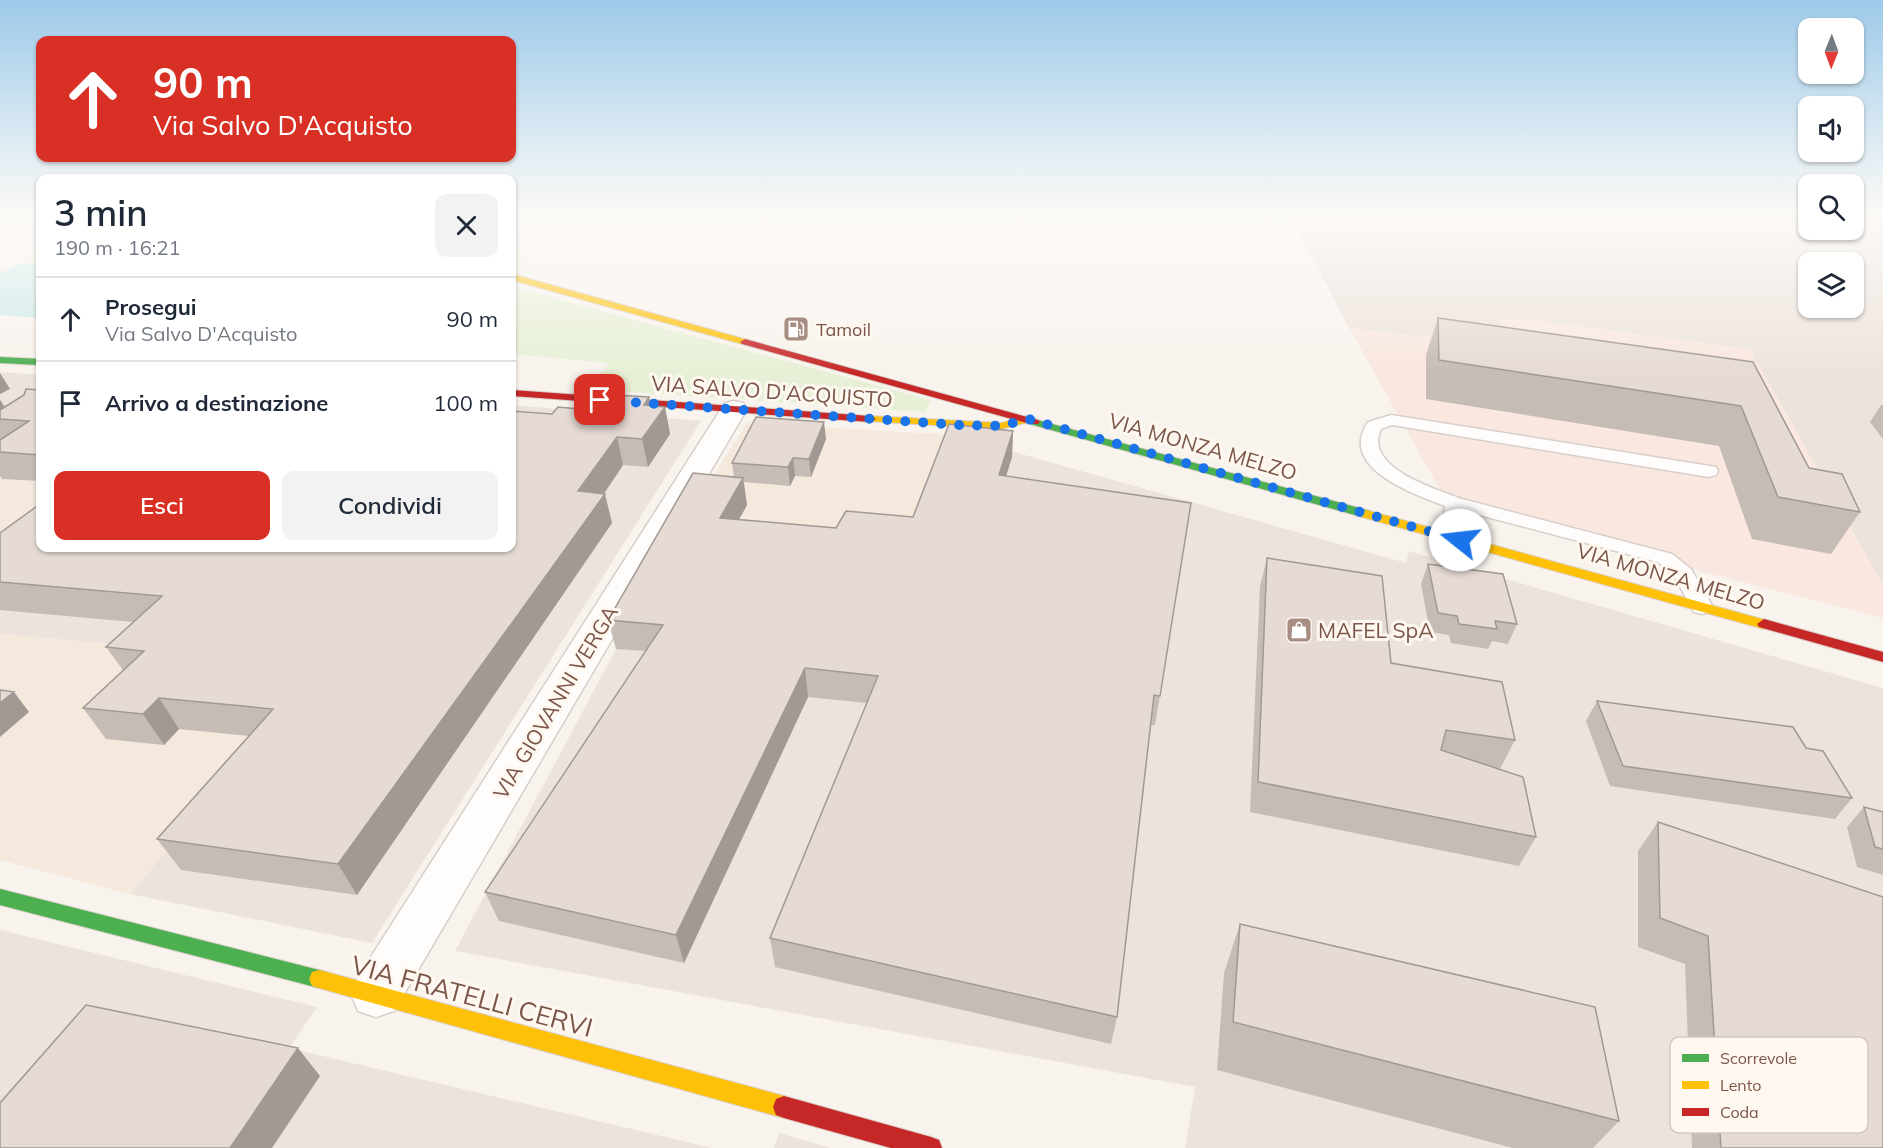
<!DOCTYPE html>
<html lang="it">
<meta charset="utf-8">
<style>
:root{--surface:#fff;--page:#f2f2f3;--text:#1f2937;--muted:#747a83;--line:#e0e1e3;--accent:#d93025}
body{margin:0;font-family:Mulish,sans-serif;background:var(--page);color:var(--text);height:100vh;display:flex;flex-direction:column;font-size:22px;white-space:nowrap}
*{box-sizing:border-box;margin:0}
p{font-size:20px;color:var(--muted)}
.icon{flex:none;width:33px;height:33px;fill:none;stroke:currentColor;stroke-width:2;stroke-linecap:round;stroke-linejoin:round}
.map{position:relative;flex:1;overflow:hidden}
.drawer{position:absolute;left:36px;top:174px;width:480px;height:378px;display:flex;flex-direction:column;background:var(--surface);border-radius:12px;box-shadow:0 2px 4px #0004}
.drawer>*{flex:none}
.top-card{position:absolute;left:36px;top:36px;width:480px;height:126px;border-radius:12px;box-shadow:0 2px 4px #0004;background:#d93025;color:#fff;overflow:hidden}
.needle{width:39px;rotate:181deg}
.tools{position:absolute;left:1798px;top:18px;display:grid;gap:12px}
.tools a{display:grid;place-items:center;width:66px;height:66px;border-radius:12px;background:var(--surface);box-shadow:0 2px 4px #0004;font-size:30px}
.pin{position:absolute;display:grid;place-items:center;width:51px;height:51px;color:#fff;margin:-26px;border-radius:12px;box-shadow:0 3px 9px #0006}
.me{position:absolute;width:66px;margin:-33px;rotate:286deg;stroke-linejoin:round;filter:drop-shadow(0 0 4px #0008)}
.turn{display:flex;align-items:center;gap:21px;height:126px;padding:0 18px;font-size:27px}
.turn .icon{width:78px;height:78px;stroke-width:2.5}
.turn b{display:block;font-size:42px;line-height:51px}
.round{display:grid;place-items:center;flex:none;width:63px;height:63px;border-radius:12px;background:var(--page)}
.overview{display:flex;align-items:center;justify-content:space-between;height:102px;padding:0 18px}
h1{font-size:36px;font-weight:600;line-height:45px}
.cta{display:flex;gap:12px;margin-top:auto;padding:12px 18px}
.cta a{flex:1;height:69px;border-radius:12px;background:var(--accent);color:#fff;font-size:24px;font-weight:600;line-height:69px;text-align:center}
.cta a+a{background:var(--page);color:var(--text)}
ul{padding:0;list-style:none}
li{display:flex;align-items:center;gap:18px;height:84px;padding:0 18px;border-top:2px solid var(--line)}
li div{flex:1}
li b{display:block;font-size:22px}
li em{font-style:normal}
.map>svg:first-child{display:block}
</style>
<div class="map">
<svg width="1883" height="1148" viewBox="0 0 1883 1148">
<rect width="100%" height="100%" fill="#f9f3ed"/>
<!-- residential -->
<path fill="#f5e8dd" d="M40 423V532L0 561V448Z
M747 423 954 435 914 545 734 528 698 500Z
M0 634 327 663 130 894 0 860Z"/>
<!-- commercial -->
<path fill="#f9e7e0" d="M1519 318 1750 349 1883 585V618L1450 507 1349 328 1508 346 1501 320Z"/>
<!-- industrial -->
<path fill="#ede3dd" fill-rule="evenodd" d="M1289 212H1809V230H1854V212H1883V585L1750 349 1519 318 1501 321 1509 346 1349 328ZM1809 262H1854V308H1809Z
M0 372 40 375V388L0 412Z
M512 405 701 421 372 943 130 894 326 663 0 634V561L40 548H512Z
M954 435 1406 563 1409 551 1883 688V1148H1185L1195 1087 455 951 616 649 913 545Z
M0 930 317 1007 289 1048 712 1148H0Z
M779 1133 831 1148H774Z"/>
<!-- green -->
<path fill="#e7f0d6" d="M512 287 931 400 925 412 585 389 610 363 512 354Z"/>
<!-- water -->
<path fill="#cdebeb" d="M20 264 40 265V318L0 315V273Z"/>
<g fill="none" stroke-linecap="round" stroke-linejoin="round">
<defs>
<path id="lane" d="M1391 415 1716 467 1718 471 1716 475 1709 477 1392 425 1381 429C1363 468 1436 489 1462 499L1672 554 1691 569 1713 607 1710 612 1702 614 1694 612 1675 578 1658 562 1464 511 1470 540 1467 544H1453L1444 516 1445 506C1414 494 1337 468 1368 422Z"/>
<path id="street" d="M734 401 743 403 747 409 394 1011 376 1017 358 1011 351 994 358 977 721 409 725 403Z"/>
<path id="fast" d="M0 357 40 359V365L0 363Z
M1034 419 1370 511 1372 514 1370 517H1362L1030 424V420Z
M0 889 319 970 326 972 329 979 326 986 319 988 0 905Z"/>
<path id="slow" d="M512 274 748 340 750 342 742 344 512 280Z
M870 416 1001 423 1028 416 1034 419 1032 421 1001 429 866 421 864 419Z
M1366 510 1769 621 1771 624 1764 629 1362 517 1360 514Z
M319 970 784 1096 792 1099 795 1107 792 1115 784 1118 319 988 312 986 309 979 312 972Z"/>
<path id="jam" d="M745 339 1038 420 1040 422 1038 424H1030L742 344 740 342Z
M512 390 870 416 876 419 870 422 512 396Z
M1764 619 1883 652V662L1759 627 1757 624Z
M784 1096 931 1137 939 1140 942 1148H891L784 1118 776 1115 773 1107 776 1099Z"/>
</defs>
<!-- lane casing -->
<use href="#lane" stroke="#d8cfca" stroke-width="3"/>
<!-- street casing -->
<use href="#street" stroke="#d8cfca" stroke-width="3"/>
<!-- fast casing -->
<use href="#fast" stroke="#dad0ca" stroke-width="2"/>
<!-- slow casing -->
<use href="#slow" stroke="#dad0ca" stroke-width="2"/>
<!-- jam casing -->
<use href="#jam" stroke="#dad0ca" stroke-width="2"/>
<!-- lane -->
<use href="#lane" fill="#fefdfc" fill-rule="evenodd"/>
<!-- street -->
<use href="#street" fill="#fefdfc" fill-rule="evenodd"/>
<!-- fast -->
<use href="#fast" fill="#4caf50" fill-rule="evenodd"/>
<!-- slow -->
<use href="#slow" fill="#ffc107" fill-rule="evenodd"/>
<!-- jam -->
<use href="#jam" fill="#c62828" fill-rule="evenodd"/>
</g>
<!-- wall -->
<path fill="#c6bcb6" d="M1438 318 1753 362 1809 468 1860 512 1831 554 1752 539 1719 446 1426 399V355Z
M40 390V481L2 479 0 476V400L4 407Z
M649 397 651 406 665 407 670 434 648 467 623 465 604 494 612 523 357 895 181 870 157 839 249 736 179 729 164 745 106 739 83 708 123 670 106 647 133 622 0 610V533L552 414 601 411Z
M1881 405H1883V439L1870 422Z
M1013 431 1012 457 1006 476 1160 696 1155 725H1151L1117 1017 1111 1044 775 967 770 938 867 703 808 697 684 963 499 921 485 892 646 651 616 649 608 620 734 477 732 463 826 439 811 477 795 476 790 486 744 482 747 505 739 519 836 528 913 517Z
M1267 558 1391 663 1515 740 1500 769 1536 837 1519 866 1250 812 1260 586Z
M1428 564 1517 624 1508 644 1492 641 1488 649 1451 643 1449 635 1430 632 1421 584Z
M1597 701 1806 748 1852 798 1835 819 1610 786 1586 721Z
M1864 807 1883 812V875L1857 867 1847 827Z
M1658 822 1883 1148H1692L1685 964 1638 947V851Z
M1240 924 1619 1121 1593 1148H1513L1217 1070 1224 973Z"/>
<!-- shaded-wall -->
<path fill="#a19994" d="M0 373 10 389 0 394Z
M649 397 654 422 665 407 670 434 648 467 642 439 644 405Z
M0 400 9 413 0 419Z
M824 422 826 439 811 477 809 459Z
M1013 431 1012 457 998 502 999 475Z
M617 437 623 465 589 516 605 494 612 523 357 895 338 864 578 491Z
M793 458 795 476 790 486 788 467Z
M743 478 747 505 725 545 720 518Z
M805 668 808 697 684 963 676 935Z
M14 692 29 712 0 737V703Z
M159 698 179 729 164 745 143 714Z
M298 1048 320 1076 272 1148H230Z"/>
<!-- building -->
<path fill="#e6dbd4" stroke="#a19994" stroke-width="1.5" d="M1438 318 1753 362 1809 468 1842 474 1860 512 1778 497 1741 406 1439 360Z
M26 389 40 390V455L0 452V440L29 421 0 419V410L24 395Z
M614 395 649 397 644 405 665 407 642 439 617 437 578 491 605 494 338 864 157 839 273 709 159 698 143 714 83 708 144 651 106 647 162 596 0 582V533L40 504V548H512V411L552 414 558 407 601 411Z
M756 417 824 422 809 459 793 458 788 467 732 463Z
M949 424 1013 431 999 475 1191 503 1160 696 1154 695 1117 1017 770 938 878 676 805 668 676 935 485 892 663 625 608 620 693 473 743 478 720 518 836 528 846 511 913 517Z
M1267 558 1382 576 1391 663 1502 682 1515 740 1446 730 1441 750 1523 777 1536 837 1258 782Z
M1428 564 1503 574 1517 624 1495 621 1497 629 1459 624 1457 616 1438 613Z
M0 690 14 692 0 703Z
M1597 701 1793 727 1806 748 1823 751 1852 798 1623 766Z
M1864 807 1883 812V849L1875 847Z
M1658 822 1883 897V1148H1721L1708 936 1660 918Z
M1240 924 1595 1007 1619 1121 1233 1022Z
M86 1005 298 1048 230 1148H0V1103Z"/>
<!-- sky -->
<linearGradient id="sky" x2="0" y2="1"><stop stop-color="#9dcae9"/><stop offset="0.57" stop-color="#fcfaf7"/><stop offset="1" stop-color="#fcfaf7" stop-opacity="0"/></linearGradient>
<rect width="1883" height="373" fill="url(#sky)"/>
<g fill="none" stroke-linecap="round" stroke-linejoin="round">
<!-- route -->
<path stroke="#1a73e8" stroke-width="10" stroke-dasharray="0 18" d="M600 400 958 425 1001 426 1028 419 1460 540"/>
</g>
<!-- icons -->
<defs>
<symbol id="fuel-square" viewBox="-11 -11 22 22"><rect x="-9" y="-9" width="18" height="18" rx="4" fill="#a78d82" stroke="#fff8f0"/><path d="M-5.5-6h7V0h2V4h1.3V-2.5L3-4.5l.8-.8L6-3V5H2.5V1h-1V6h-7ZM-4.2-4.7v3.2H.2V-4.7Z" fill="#fff"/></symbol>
<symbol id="shop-square" viewBox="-11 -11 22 22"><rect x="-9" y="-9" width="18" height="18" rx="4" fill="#a78d82" stroke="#fff8f0"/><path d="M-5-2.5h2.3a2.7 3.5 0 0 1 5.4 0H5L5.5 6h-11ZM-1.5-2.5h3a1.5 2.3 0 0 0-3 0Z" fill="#fff"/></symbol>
</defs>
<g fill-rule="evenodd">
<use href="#fuel-square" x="781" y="314" width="30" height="30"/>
<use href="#shop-square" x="1284" y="615" width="30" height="30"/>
</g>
<g text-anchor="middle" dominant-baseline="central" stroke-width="6" stroke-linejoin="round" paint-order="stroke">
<!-- far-poi labels -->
<g font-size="18" fill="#7b5649" stroke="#fff8f0" text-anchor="start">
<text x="816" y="329">Tamoil</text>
</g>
<!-- street labels -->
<g font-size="21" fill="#7b5649" stroke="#fff8f0">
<text transform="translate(772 391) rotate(4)">VIA SALVO D'ACQUISTO</text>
<text transform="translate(1203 446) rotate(16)">VIA MONZA MELZO</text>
<text transform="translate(1671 576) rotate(16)">VIA MONZA MELZO</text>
<text transform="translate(555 702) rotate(-59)">VIA GIOVANNI VERGA</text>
</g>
<!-- poi labels -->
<g font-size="21" fill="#7b5649" stroke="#fff8f0" text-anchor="start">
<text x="1318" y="630">MAFEL SpA</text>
</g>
<!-- near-street labels -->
<g font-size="26" fill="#7b5649" stroke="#fff8f0">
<text transform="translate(472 996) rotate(15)">VIA FRATELLI CERVI</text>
</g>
</g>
<!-- legend -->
<rect x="1670" y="1037" width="198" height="96" rx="9" fill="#fff8f0" stroke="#d7c7be" stroke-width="1.5"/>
<rect x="1682" y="1054" width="27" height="8" fill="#4caf50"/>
<rect x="1682" y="1081" width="27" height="8" fill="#ffc107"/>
<rect x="1682" y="1108" width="27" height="8" fill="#c62828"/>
<g font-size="16" fill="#7b5649">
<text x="1720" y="1064">Scorrevole</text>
<text x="1720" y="1091">Lento</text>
<text x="1720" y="1118">Coda</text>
</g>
</svg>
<div class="tools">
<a><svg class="needle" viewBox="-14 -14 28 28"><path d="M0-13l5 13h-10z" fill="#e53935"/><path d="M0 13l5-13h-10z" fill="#747a83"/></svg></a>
<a><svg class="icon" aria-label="sound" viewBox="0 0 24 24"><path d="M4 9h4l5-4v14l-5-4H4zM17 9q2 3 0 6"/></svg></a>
<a><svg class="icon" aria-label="search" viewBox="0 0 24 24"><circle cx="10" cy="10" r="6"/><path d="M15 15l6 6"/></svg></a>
<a><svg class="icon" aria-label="layers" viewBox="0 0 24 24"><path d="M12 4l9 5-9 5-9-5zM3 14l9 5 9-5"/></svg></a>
</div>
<div class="pin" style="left:600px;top:400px;background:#d93025"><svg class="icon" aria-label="arrive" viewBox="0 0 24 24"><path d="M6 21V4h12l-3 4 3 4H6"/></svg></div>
<svg class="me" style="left:1460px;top:540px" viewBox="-20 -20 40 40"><circle r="19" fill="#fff"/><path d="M0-13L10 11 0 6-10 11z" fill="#1a73e8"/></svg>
<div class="top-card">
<div class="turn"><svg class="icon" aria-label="ahead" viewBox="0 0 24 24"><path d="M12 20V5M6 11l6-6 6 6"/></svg><div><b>90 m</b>Via Salvo D'Acquisto</div></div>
</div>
<section class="drawer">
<div class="overview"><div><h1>3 min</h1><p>190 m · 16:21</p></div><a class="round"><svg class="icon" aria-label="close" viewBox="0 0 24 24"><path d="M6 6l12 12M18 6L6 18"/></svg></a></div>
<ul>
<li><svg class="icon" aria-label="ahead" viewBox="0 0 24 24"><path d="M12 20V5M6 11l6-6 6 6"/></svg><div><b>Prosegui</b><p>Via Salvo D'Acquisto</p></div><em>90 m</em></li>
<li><svg class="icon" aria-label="arrive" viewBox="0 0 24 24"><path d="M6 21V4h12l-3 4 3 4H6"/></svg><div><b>Arrivo a destinazione</b></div><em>100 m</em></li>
</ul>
<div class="cta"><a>Esci</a><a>Condividi</a></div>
</section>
</div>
